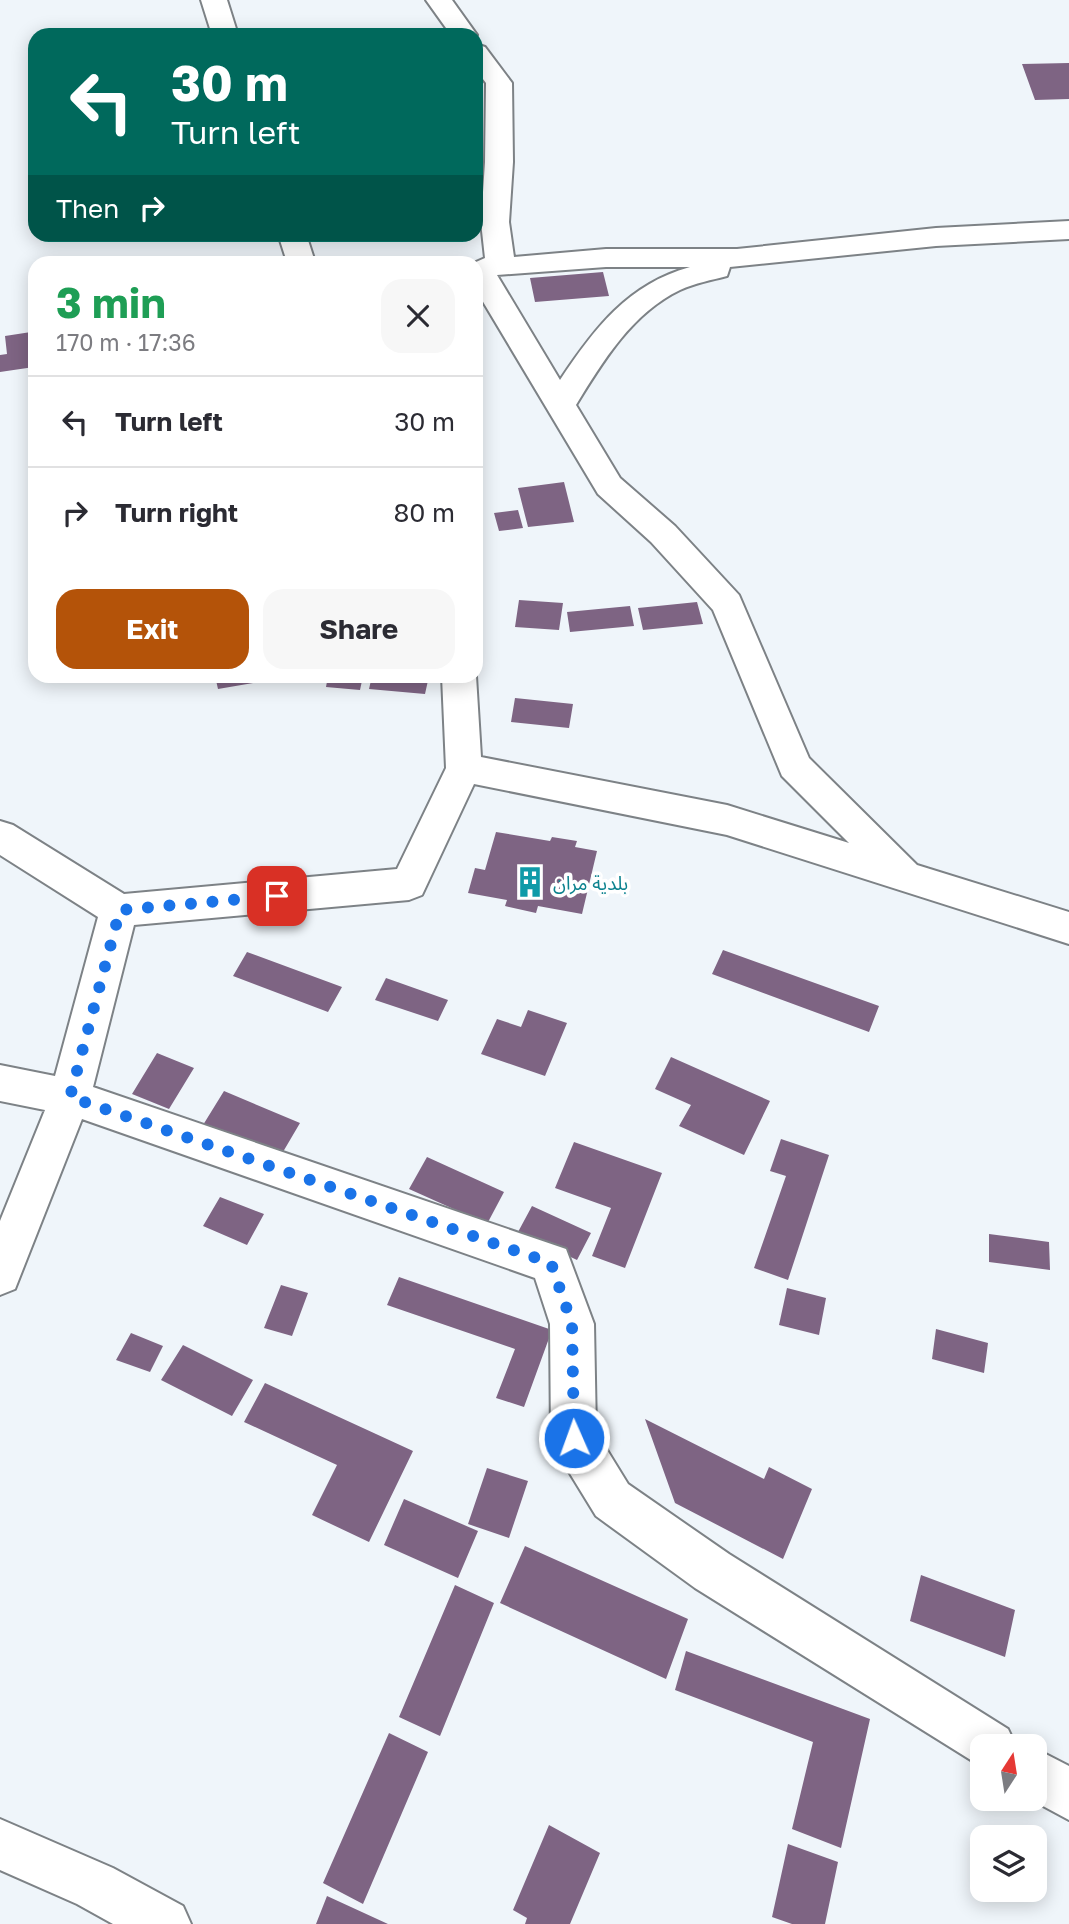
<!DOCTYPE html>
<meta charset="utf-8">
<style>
:root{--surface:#fff;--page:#f7f7f7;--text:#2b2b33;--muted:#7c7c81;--line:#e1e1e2;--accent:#b45309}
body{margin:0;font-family:"Golos Text","Noto Sans Arabic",sans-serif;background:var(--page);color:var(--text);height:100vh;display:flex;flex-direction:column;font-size:26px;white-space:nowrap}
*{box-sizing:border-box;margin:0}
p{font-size:23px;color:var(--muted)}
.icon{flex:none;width:38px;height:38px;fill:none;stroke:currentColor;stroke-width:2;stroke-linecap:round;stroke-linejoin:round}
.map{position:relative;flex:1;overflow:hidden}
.details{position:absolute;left:28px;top:256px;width:455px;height:427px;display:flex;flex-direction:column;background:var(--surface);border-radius:21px;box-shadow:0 4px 18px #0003}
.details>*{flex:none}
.hud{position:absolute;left:28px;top:28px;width:455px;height:214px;border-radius:21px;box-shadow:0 4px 18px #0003;background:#00695c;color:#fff;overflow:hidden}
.needle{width:46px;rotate:12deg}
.controls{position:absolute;left:970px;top:1734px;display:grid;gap:14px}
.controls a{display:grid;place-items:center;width:77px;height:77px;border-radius:14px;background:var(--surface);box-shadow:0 4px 18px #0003;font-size:35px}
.pin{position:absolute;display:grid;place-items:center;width:60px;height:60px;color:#fff;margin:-30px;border-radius:14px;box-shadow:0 4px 10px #0006}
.me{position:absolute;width:77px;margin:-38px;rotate:358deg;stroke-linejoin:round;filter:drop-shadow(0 0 5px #0008)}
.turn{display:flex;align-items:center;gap:24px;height:147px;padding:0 28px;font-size:32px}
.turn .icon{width:91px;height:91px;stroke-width:2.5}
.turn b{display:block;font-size:49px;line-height:60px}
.then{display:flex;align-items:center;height:66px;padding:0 28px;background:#0003;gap:14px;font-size:26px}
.round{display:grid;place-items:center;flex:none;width:74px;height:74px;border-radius:21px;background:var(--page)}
.overview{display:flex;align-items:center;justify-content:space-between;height:119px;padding:0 28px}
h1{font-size:42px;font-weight:700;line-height:52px;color:#1e9e55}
.cta{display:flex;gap:14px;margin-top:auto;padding:14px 28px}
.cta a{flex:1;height:80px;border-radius:21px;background:var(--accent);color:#fff;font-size:28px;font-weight:700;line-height:80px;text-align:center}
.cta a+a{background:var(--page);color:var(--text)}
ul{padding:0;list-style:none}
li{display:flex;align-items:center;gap:21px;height:91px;padding:0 28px;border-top:2px solid var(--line)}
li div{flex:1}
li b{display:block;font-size:26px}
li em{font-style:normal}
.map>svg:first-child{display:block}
</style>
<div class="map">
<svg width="1069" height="1924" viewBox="0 0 1069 1924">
<rect width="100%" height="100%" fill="#eff5fa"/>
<!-- building -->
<path fill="#7e6483" d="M1069 63V99L1035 100 1022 64Z
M603 272 609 296 535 302 530 278Z
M31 332 34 367 0 372V355L7 354 5 336Z
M564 482 574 522 528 527 518 488Z
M518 510 523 528 499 531 494 513Z
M519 600 563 603 559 630 515 627Z
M697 602 703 624 643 630 638 608Z
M630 606 634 626 570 632 567 612Z
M215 676H286L287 677 218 689Z
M328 676H363L360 690 326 687Z
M372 676H429L425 694 369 689Z
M515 698 573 704 569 728 511 722Z
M496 832 550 841 552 837 577 841 575 847 597 851 582 914 538 906 536 913 505 906 507 900 468 893 475 868 485 870Z
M723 950 879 1006 869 1032 712 974Z
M247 952 342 987 328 1012 233 976Z
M386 978 448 1000 438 1021 375 1000Z
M528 1010 567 1023 545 1076 481 1054 497 1019 521 1027Z
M157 1053 194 1068 169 1109 132 1094Z
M671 1057 770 1101 744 1155 679 1126 691 1105 655 1089Z
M224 1091 300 1123 280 1157 203 1125Z
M781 1139 829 1155 788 1280 754 1268 786 1176 770 1171Z
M574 1142 662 1173 625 1268 592 1256 611 1208 555 1188Z
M427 1157 504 1192 487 1224 409 1189Z
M220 1197 264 1214 247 1245 203 1226Z
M532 1206 591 1233 577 1260 518 1232Z
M989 1234 1049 1242 1050 1270 989 1262Z
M399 1277 552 1330 524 1407 496 1398 515 1349 387 1305Z
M281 1285 308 1293 292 1336 264 1328Z
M787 1288 826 1298 819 1335 779 1325Z
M936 1329 988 1343 984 1373 932 1359Z
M131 1333 163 1346 150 1372 116 1360Z
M183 1345 253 1380 232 1416 161 1380Z
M265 1383 413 1451 369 1542 312 1515 337 1465 244 1422Z
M645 1419 764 1479 769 1467 812 1489 783 1559 675 1503Z
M487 1468 528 1481 509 1538 468 1524Z
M404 1499 478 1531 458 1578 384 1545Z
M525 1546 688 1619 666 1679 500 1603Z
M921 1575 1015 1610 1005 1657 910 1621Z
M455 1585 494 1603 440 1736 399 1717Z
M686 1651 870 1719 841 1848 792 1829 813 1742 675 1690Z
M389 1733 428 1752 363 1904 323 1883Z
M549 1825 600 1853 570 1924H525L527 1918 513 1910Z
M788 1844 838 1862 825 1924H792L772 1917Z
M327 1896 388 1924H316Z"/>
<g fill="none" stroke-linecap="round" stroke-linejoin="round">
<defs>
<path id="minor" d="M201 0H227L238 35H212Z
M426 0H452L477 35 476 36 451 35Z
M476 44 485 47 512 83 513 162 509 222 514 257 606 249H737L936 228 1069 221V239L936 246 730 267 727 276C712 280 695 283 680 290 632 313 603 361 576 405L620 478 675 526 739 595 809 758 917 865 1069 912V944L727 835 474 784 422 895 409 900 134 925 93 1087 566 1249 594 1324 596 1432 628 1484 729 1554 1008 1729 1016 1746H982V1767L695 1588 596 1516 558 1454 551 1438 550 1324 535 1278 82 1119 15 1289 0 1295V1221L45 1110 0 1101V1065L55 1076 98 917 0 855V821L13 825 124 894 397 869 446 768 442 676H476L481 757 727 805 849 843 782 776 713 610 651 542 598 494 476 290V262L485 258 481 222 485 162 486 83 476 70ZM606 267H690C628 284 594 329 560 380L497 275Z
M278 234H306L315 262H287Z
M1034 1748 1069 1766V1820L1030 1799H1034Z
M0 1819 113 1868 183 1906 191 1924H113L77 1904 0 1870Z"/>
</defs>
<!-- minor casing -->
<use href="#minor" stroke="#7d8286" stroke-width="4"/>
<!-- minor -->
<use href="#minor" fill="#fff" fill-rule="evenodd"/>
</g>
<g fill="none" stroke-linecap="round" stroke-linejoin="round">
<!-- route -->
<path stroke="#1a73e8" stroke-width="12" stroke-dasharray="0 21.6" d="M277 896 120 910 70 1097 551 1263 572 1324 574 1438"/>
</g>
<!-- icons -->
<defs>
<symbol id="building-bare" viewBox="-9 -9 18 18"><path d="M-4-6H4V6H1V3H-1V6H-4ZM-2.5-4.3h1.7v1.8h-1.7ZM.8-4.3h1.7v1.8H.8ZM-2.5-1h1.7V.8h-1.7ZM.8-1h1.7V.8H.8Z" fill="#0f9aa8" stroke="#fff" stroke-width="2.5" paint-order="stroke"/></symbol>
</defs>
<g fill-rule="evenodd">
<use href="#building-bare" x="508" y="860" width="44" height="44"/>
</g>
<g text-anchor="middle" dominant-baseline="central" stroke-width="7" stroke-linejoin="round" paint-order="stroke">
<!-- culture labels -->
<g font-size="19" fill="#0d838f" stroke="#fff" text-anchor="start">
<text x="553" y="882">بلدية مران</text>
</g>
</g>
</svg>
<div class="controls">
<a><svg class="needle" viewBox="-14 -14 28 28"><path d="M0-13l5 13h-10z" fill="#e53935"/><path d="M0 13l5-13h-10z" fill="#7c7c81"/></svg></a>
<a><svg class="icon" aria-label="layers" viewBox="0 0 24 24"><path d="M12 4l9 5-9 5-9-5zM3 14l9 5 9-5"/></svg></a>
</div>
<div class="pin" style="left:277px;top:896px;background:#d93025"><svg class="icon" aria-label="arrive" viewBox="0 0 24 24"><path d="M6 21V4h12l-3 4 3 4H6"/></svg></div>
<svg class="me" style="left:574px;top:1438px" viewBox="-20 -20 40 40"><circle r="17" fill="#1a73e8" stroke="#fff" stroke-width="3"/><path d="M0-11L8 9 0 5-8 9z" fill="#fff"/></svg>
<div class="hud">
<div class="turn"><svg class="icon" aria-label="left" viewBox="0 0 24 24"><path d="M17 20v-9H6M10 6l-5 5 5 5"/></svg><div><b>30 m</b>Turn left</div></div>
<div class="then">Then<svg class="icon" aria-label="right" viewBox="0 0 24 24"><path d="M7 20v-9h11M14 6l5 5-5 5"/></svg></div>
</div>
<section class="details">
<div class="overview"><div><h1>3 min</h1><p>170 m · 17:36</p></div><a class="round"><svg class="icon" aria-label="close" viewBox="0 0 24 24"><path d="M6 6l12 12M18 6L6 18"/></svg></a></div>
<ul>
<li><svg class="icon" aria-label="left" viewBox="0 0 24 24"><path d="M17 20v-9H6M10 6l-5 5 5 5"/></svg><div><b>Turn left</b></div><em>30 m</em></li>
<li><svg class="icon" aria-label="right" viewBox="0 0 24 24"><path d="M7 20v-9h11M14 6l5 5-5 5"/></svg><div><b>Turn right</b></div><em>80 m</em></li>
</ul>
<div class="cta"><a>Exit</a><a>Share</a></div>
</section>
</div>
